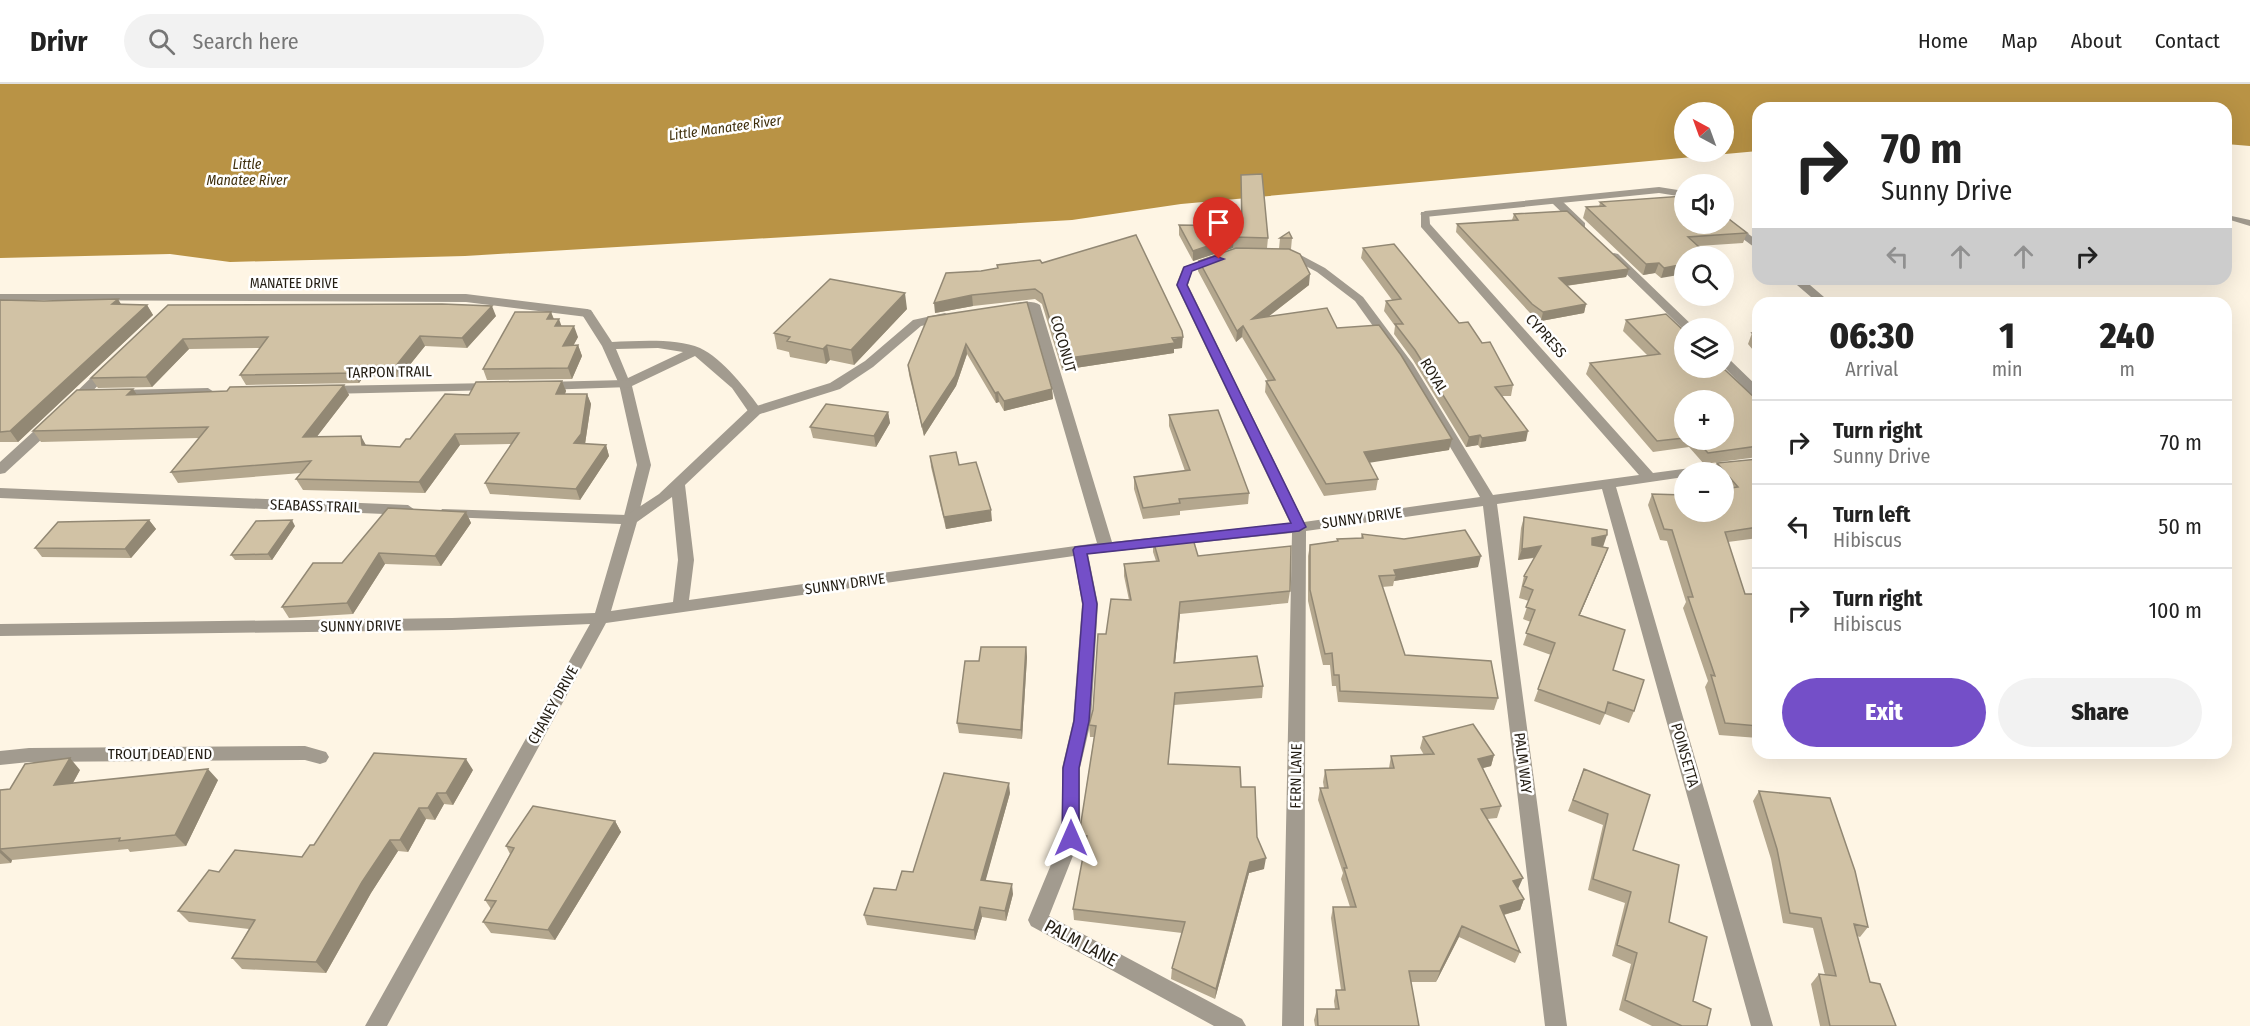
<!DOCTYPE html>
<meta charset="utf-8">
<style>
:root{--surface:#fff;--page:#f2f2f2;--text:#222;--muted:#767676;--line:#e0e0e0;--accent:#744fc8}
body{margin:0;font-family:"Fira Sans Condensed",sans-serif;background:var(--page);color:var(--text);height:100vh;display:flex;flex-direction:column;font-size:22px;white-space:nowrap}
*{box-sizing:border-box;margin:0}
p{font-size:20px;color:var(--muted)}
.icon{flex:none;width:33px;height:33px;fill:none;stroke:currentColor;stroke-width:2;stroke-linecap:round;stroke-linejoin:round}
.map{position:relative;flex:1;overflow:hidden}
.side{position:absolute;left:1752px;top:213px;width:480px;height:462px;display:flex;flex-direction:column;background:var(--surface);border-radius:18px;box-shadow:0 6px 24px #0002}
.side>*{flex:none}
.guide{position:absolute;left:1752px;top:18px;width:480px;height:183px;border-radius:18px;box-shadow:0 6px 24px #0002;background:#fff;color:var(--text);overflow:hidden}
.needle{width:39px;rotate:319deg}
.tools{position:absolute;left:1674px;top:18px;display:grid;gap:12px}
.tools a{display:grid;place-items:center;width:60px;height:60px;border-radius:50%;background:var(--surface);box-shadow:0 6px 24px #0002;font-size:30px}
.pin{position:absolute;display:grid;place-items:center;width:51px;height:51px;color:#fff;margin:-62px -26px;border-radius:50% 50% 50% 0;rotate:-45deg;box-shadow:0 0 6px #0007}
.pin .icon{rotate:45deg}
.me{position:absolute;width:66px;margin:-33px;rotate:0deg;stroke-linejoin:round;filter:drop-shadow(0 0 4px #0008)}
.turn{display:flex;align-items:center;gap:21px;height:126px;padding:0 30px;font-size:27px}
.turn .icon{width:78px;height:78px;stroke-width:2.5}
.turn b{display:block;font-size:42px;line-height:51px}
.lanes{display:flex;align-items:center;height:57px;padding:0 30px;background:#0003;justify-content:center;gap:30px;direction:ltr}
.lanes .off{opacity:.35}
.eta{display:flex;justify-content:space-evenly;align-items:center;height:102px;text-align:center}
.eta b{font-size:36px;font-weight:800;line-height:42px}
.button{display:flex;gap:12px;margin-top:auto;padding:12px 30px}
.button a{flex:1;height:69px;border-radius:36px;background:var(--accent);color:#fff;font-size:24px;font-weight:800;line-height:69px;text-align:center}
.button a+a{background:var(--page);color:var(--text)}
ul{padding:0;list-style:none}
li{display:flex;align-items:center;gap:18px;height:84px;padding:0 30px;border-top:2px solid var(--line)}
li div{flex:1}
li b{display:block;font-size:22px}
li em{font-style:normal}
header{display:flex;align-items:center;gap:36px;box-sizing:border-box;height:84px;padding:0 30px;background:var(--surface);border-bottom:2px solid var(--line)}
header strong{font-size:28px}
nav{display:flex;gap:33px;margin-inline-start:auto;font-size:21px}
.search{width:420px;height:54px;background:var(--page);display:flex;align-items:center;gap:15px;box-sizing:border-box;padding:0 21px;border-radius:33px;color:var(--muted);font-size:22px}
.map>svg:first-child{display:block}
</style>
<header>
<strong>Drivr</strong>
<div class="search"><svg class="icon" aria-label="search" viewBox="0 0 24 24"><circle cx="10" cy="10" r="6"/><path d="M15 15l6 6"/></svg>Search here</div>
<nav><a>Home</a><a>Map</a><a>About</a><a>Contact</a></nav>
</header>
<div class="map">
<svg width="2250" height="942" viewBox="0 0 2250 942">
<rect width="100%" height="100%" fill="#fef5e4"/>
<!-- water -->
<path fill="#b99345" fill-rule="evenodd" d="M0 0H2250V62L2226 60V24H1758V67L1181 120 1072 136 465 172 230 178 170 170 0 174ZM1684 28H1724V68H1684Z"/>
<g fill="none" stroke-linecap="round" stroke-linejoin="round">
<!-- service -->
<path fill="#a29b8f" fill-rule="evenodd" d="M1659 103 1684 107V113L1659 109 1425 133 1420 130 1425 127Z
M587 225 591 226 612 258C637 257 677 254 700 264 722 274 748 307 762 327L760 330H750L732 304 695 272 632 302 651 381 637 436 630 441 623 436 637 381 619 300 602 262 581 229ZM658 264 683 268 628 294 616 265Z"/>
<!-- minor -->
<path fill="#a29b8f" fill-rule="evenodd" d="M1552 115H1560L1585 139V143H1577L1552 119Z
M1421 128H1429L1430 140 1653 389 1758 375V383L1719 388H1684V393L1616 403 1773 942H1751L1602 405 1497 420 1567 942H1545L1483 422 1306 447 1304 942H1282L1292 449 1088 470 1098 520 1091 637 1080 684V754L1049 832 1242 935 1246 942H1214L1031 842 1028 836 1062 754V684L1073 637 1082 520 1074 472 606 539 387 942H365L590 540 452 546 0 552V540L452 534 595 529 621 440 447 433 440 428 442 425 627 431 659 410 750 324 830 299 865 277 913 236 945 229 951 233 949 236 921 242 873 283 840 305 760 330 685 401 694 476 689 516 1097 459 1029 225 1010 228 1004 224C1012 218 1032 215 1040 221L1112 458 1290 439 1176 201 1183 183 1217 172 1223 175 1221 177 1192 187 1188 201 1304 438 1480 413 1401 281 1355 217 1317 188 1289 173 1281 172V168H1295L1325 184 1363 213 1413 280 1493 411 1639 391 1421 143ZM672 413 678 476 673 518 611 527 637 438Z
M2227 131 2250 136V142L2227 135Z
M1724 132 1758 157V166L1723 140Z
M1614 169 1618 170 1695 244 1684 246 1610 174 1608 172Z
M1790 195H1803L1831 219H1818Z
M0 210H466L587 225 593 229 587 233 466 218 0 216Z
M1724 273 1728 274 1758 303V314L1753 313 1724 283Z
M107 281 111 282V288L78 322H68L66 319 68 316 103 282Z
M625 296 630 297V303L543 306 537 302 543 298Z
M492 299 497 300 498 303 497 306 327 310 321 306 327 302Z
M208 304 214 308 213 311 118 314 112 310 118 306Z
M51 335 58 339 56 342 5 389 0 390V378L46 336Z
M0 404 408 421 415 426 408 431 0 414Z
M305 662 326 668 329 673 326 678 320 680 305 676 29 678 0 681V667L29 664Z"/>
</g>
<!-- wall -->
<path fill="#b4a78e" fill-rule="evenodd" d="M1241 91 1268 154 1267 164 1309 201 1268 233 1337 244 1449 366 1369 378 1378 395 1376 406 1324 412 1265 308 1266 297H1268L1242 253 1236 258 1198 187 1199 177 1236 164H1233L1193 177 1179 151V141L1241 142Z
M1600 118 1725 132 1747 149 1743 159 1698 162 1661 194 1655 189 1643 191 1583 134 1586 123H1599Z
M1514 130 1629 185 1626 193 1566 202 1586 220 1584 229 1541 237 1530 229 1456 148 1457 140 1512 136Z
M1280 154H1292L1291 165H1279Z
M1363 164 1459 239 1513 301 1511 312H1502L1526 357 1480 364 1478 361 1466 363 1413 276 1394 250 1395 242 1384 227 1386 217 1392 216 1361 174Z
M1042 179 1182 264 1174 265V269L1062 286 1042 220 1035 215 973 222 935 229 981 187Z
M0 216 147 221 153 231 18 358H0Z
M168 221 496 232 467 264 425 262 400 293 364 292 359 299 246 301 240 291 260 264 189 265 152 303 98 304 91 294Z
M907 225 854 281 830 276 826 280 790 273 789 268 777 265 774 249Z
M551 228 554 235 561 242 578 253 573 262 578 261 582 272 572 295 487 296 483 285Z
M928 233 1052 305 1053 315 1004 327 999 318 996 319 967 270 956 302 924 352 909 291 908 281Z
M1626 236 1758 317V373L1704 380 1689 363 1653 368 1586 290 1590 279 1648 272 1623 247ZM1684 316 1724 356H1684Z
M1752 249H1758V272L1748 260Z
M562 297 566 307 565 310H587L591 320 585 360 606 361 609 372 580 416 490 410 485 399 512 360 460 361 425 409 303 406 296 395 301 389 178 399 171 388 199 354 41 358 33 347 137 311 344 301 349 311 317 352 366 361 400 363 469 311Z
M888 328 890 339 876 363 813 354 810 343Z
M1169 331 1249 409 1248 420 1180 427V431L1143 435 1134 405V393L1185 387 1169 342Z
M930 372 959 381 992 437 946 445 931 383Z
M1758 375V454L1728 458 1745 510 1758 518V654L1719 651 1705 603 1708 597 1683 524 1686 518 1667 457 1660 456 1648 421 1652 410 1684 428 1726 405 1724 402V388H1714L1717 379Z
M466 428 471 439 441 482 385 480 353 530 289 534 282 523 342 479Z
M1524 433 1603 463H1601L1608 464 1580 531 1613 586 1634 627 1629 639 1605 630 1600 641 1534 617 1551 571 1523 561 1531 538 1523 535 1529 517 1519 514 1524 492 1534 474 1518 476 1521 444Z
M149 436 156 445 131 474 42 473 35 464Z
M295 442 272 476H235L231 471Z
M1362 450 1478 483 1394 497 1393 502 1382 503 1405 571 1498 614 1494 626 1338 618 1336 602H1332L1330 581H1323L1308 517V472L1310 461 1337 457V455L1361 454Z
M1153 456 1198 472 1290 507 1288 519 1180 530 1175 579 1263 602 1262 614 1174 621 1168 680 1241 703 1257 753 1264 785 1249 789 1215 915 1171 895 1172 884 1182 849 1074 836 1073 825 1085 763H1080L1079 751 1094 653H1090L1089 641 1093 626 1106 550 1129 516 1124 492V480L1156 477 1153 468Z
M1026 563 1027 573 1022 655 959 649 957 639 979 577Z
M1423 653 1494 671 1491 682 1483 684 1501 722 1497 734 1487 735 1518 805 1524 815 1520 826 1504 831 1520 868 1515 879 1459 853 1436 898H1411L1419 942H1315L1314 936 1317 925H1335L1334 917 1336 906H1341L1331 834 1333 823H1350L1341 795 1343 789 1318 716 1320 704H1324L1323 698 1325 686 1389 684 1391 672 1424 671 1420 664Z
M1584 685 1633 766 1669 838 1693 917 1707 942H1652L1619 926 1631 880 1612 872 1625 819 1588 806 1603 741 1568 727Z
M80 686 73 699 218 696 186 762 130 768 128 765 12 776 11 779 0 780V706L10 705Z
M473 686 453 721 444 720 435 736 426 735 408 768 398 767 371 809 326 889 242 885 232 874 249 845 189 838 178 827 219 788 302 773 314 761Z
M1759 707 1868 843 1860 853 1857 852 1870 898 1896 942H1820L1811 900 1819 890 1825 891 1813 844 1783 839 1771 775 1753 717Z
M1010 709 985 797 1013 810 1006 837 982 833 975 856 867 841 864 831 896 806 913 788Z
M615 737 621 748 555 856 491 849 483 838 491 825 485 816 510 770 506 762Z"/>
<!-- shaded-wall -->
<path fill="#928874" d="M1234 153 1233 164 1193 177V167Z
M1659 179 1655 189 1643 191 1646 180Z
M1684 180V190L1661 194 1664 184Z
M1629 185 1626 193 1557 203 1559 194Z
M1310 190 1309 201 1251 246 1252 235Z
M905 209 907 225 854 281 851 266Z
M972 211 973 222 935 229 934 219Z
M118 215 124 225 112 220Z
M1586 220 1584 229 1541 237 1543 228Z
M147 221 153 231 18 358 10 347Z
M492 222 496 232 467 264 462 254Z
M551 228 555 239 547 235Z
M559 235 563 246 555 242Z
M574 242 578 253 567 273 563 262Z
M1243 242 1242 253 1236 258 1237 247Z
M420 252 425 262 400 293 395 283Z
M1183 253 1182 264 1174 265V269L1062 286V275Z
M183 255 189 265 152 303 146 293Z
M966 260 967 270 956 302 924 352 922 342Z
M578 261 582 272 572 295 568 284Z
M827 261 830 276 826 280 823 265Z
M359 282 364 292 359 299 354 289Z
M562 297 566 307 560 321 556 310Z
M344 301 349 311 309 363 303 353Z
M133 305 140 315 127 311Z
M1052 305 1053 315 1004 327V317Z
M998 308 999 318 996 319 995 309Z
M587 310 591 320 585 360 574 359Z
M888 328 890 339 876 363 874 352Z
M1528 347 1526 357 1480 364 1482 354Z
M455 350 460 361 425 409 419 398Z
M1480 351 1478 361 1466 363 1469 353Z
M361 352 367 363 362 361Z
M1452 355 1449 366 1362 380 1364 368Z
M606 361 609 372 580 416 576 405Z
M991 426 992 437 946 445 944 433Z
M466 428 471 439 441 482 435 472Z
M149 436 156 445 131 474 125 465Z
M292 436 295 442 272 476 268 470Z
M1607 451 1603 463 1588 465 1592 454Z
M1541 462 1537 473 1518 476 1522 465Z
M1608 464 1604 475 1575 542 1579 531Z
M379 469 385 480 353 530 347 519Z
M1481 472 1478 483 1394 497 1396 491 1394 486Z
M1180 518V530L1174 590V579Z
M1026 563 1027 573 1022 655 1021 646Z
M1494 671 1491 682 1475 686 1478 675Z
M70 674 80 686 65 713 54 701Z
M466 675 473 686 453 721 446 709Z
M208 685 218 696 186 762 175 751Z
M1009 699 1010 709 983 806 981 796Z
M437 709 444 720 435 736 428 724Z
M419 724 426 735 408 768 400 756Z
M615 737 621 748 555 856 548 846Z
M390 756 398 767 371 809 326 889 316 878 362 798Z
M0 765 12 776 11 779 0 769Z
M1266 774 1264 785 1249 789 1215 915 1216 905 1250 778Z
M1523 794 1518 805 1513 797Z
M1012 800 1013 810 1006 837 1005 827Z
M1524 815 1520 826 1495 833 1500 822Z
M980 823 982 833 975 856 974 846Z
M1462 842 1459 853 1436 898 1440 887Z"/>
<!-- building -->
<path fill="#d1c2a5" stroke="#928874" stroke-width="1.5" d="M1262 90 1268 154 1234 153 1193 167 1179 141 1242 142 1241 91Z
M1684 112V140H1724V126L1725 127V132L1747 149 1688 153 1709 172H1684V180L1664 184 1659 179 1646 180 1586 123 1605 122 1600 118Z
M1567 127 1629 185 1559 194 1586 220 1543 228 1532 220 1457 140 1518 136 1514 130Z
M1289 148 1292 154H1280Z
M1136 151 1182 247 1183 253 1172 254 1175 259 1062 275 1042 210 1035 205 972 211 934 219 946 189 981 187 998 184 997 181 1040 176 1042 179Z
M1394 160 1459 239 1468 238 1482 259 1490 258 1513 301 1495 303 1528 347 1482 354 1480 351 1469 353 1415 266 1395 240H1403L1386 217 1401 215 1363 164Z
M1236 164 1289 165 1300 170 1310 190 1252 235 1327 224 1337 244 1379 241 1401 271 1452 355 1364 368 1378 395 1326 400 1266 297 1275 296 1243 242 1237 247 1199 177Z
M830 195 905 209 851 266 827 261 823 265 787 257 790 253 774 249Z
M118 215 112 220 147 221 10 347 0 348V216L44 217Z
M1027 218 1052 305 1004 317 998 308 995 309 966 260 955 292 922 342 908 281 928 233Z
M442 220 492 222 462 254 420 252 395 283 359 282 354 289 240 291 268 253 183 255 146 293 91 294 168 221Z
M515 228H551L547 235H559L555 242H574L563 262 578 261 568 284 483 285Z
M1666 230 1684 247V284H1723L1758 317V362L1708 369 1696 356H1724V316H1684V354L1657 357 1590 279 1660 270 1626 236Z
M1752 249H1758V256Z
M562 297 556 310H587L581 350 574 359 606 361 576 405 485 399 519 349 455 350 419 398 296 395 311 377 171 388 208 343 33 347 77 306 133 305 127 311 227 307 230 303 344 301 303 353 361 352 362 361 400 363 406 355H410L445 310 469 311 476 298Z
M826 320 888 328 874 352 810 343Z
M1218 326 1249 409 1179 415 1180 419 1143 424 1134 393 1190 386 1169 331Z
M956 368 959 381 976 378 991 426 944 433 930 372Z
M1758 375V443L1725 448 1745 510H1755L1758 518V642L1725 639 1711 591 1715 592 1688 513H1693L1672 446 1664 445 1652 410 1684 411V428H1724V405L1738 403 1717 379Z
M388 424 466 428 435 472 379 469 347 519 282 523 313 479H342Z
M1524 433 1607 446V451L1592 454V461L1608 464 1579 531 1625 546 1613 586 1644 596 1634 627 1608 618 1605 629 1538 605 1555 559 1526 549 1535 526 1526 523 1533 506 1523 502 1527 493 1524 492 1541 462 1522 465Z
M149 436 125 465 35 464 58 438Z
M292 436 268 470 231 471 256 437Z
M1465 446 1481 472 1394 486 1396 491 1379 492 1405 571 1491 577 1498 614 1340 607 1339 591H1334L1332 569 1325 570 1310 506V461L1338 457 1337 455 1363 454 1362 450 1404 455Z
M1193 455 1198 472 1291 462 1290 507 1180 518 1174 579 1257 572 1263 602 1175 609 1168 680 1240 683 1241 703H1255L1257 753 1266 774 1250 778 1216 905 1172 884 1185 838 1073 825 1087 752 1079 751 1096 642 1089 641 1093 626 1098 550H1106L1111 515 1131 516 1124 480 1159 477 1153 456Z
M981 563H1026L1021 646 957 639 965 577H979Z
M1473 640 1494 671 1478 675 1501 722 1481 725 1523 794 1513 797 1524 815 1500 822 1520 868 1462 842 1440 887H1409L1419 942H1318L1317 925H1339L1336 906H1345L1333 823H1356L1344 784H1347L1320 704H1328L1325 686 1394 684 1391 672 1434 670 1423 653Z
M374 669 466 675 446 709H437L428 724H419L400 756H390L362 798 316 878 232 874 255 836 178 827 209 786 219 788 235 766 302 773 310 761H314Z
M70 674 54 701 208 685 175 751 119 757 120 754 0 765V706L10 705 25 680Z
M1584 685 1650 711 1633 766 1679 781 1669 838 1707 853 1693 917 1711 925 1707 942H1682L1625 916 1637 869 1617 861 1631 808 1593 795 1608 730 1573 716Z
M944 689 1009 699 981 796 1012 800 1005 827 980 823 974 846 864 831 874 804 896 806 902 787 913 788Z
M1759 707 1830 714 1855 787 1868 843 1854 840 1870 898 1880 900 1896 942H1830L1819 890 1836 892 1821 834 1790 829 1777 765Z
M533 722 615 737 548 846 483 838 496 817 485 816 514 764 506 762Z"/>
<!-- route -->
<path fill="#744fc8" stroke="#4b3382" stroke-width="1.5" d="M1215 172 1224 175 1192 187 1187 201 1306 443 1299 447 1087 470 1097 520 1089 637 1079 684V754L1077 759 1071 761 1065 759 1062 754 1063 684 1074 637 1083 520 1073 466 1075 463 1291 439 1177 201 1184 183Z"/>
<g text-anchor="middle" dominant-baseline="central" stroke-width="5" stroke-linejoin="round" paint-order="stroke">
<!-- far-water labels -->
<g font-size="14" font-style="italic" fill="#3f2f0c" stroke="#fff">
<text transform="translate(725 44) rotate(-8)">Little Manatee River</text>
<text x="247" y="80">Little<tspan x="247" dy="16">Manatee River</tspan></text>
</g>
<!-- far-street labels -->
<g font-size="14" fill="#241e14" stroke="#fff">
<text x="294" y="199">MANATEE DRIVE</text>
</g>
<!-- street labels -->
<g font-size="15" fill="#241e14" stroke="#fff">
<text transform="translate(1546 252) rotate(48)">CYPRESS</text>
<text transform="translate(1063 260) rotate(74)">COCONUT</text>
<text transform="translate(389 288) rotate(-1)">TARPON TRAIL</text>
<text transform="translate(1434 292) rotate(59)">ROYAL</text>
<text transform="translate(315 422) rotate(2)">SEABASS TRAIL</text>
<text transform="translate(1362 434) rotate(-8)">SUNNY DRIVE</text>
<text transform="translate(845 500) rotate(-8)">SUNNY DRIVE</text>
<text transform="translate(361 542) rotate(-1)">SUNNY DRIVE</text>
<text transform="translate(553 621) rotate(-61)">CHANEY DRIVE</text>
<text x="160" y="670">TROUT DEAD END</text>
<text transform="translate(1685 671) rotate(74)">POINSETTA</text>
<text transform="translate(1523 679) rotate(83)">PALM WAY</text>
<text transform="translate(1296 692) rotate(-89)">FERN LANE</text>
</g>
<!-- near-street labels -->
<g font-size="18" fill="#241e14" stroke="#fff">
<text transform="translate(1081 859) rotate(28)">PALM LANE</text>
</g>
</g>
</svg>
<div class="tools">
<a><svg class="needle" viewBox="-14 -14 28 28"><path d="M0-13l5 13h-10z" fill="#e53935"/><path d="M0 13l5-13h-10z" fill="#767676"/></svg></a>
<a><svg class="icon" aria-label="sound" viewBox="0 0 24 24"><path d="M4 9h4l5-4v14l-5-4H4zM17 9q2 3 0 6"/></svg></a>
<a><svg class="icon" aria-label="search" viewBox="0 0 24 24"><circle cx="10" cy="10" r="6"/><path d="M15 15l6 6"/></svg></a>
<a><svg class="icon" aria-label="layers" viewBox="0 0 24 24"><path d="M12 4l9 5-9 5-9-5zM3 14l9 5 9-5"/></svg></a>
<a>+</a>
<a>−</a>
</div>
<div class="pin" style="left:1219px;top:175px;background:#d93025"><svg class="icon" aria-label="arrive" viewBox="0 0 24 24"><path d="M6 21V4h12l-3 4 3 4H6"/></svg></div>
<svg class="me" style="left:1071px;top:754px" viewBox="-20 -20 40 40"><path d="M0-17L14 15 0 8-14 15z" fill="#744fc8" stroke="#fff" stroke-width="4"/></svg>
<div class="guide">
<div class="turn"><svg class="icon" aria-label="right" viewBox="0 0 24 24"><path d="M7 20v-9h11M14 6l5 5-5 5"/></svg><div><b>70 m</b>Sunny Drive</div></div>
<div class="lanes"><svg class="icon off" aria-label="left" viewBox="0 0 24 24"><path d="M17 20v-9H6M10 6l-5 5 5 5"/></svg><svg class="icon off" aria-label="ahead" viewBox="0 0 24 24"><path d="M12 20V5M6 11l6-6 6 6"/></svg><svg class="icon off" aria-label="ahead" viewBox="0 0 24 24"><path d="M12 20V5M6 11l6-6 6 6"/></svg><svg class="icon" aria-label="right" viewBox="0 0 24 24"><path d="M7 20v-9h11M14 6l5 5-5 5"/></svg></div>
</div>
<section class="side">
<div class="eta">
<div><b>06:30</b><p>Arrival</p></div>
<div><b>1</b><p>min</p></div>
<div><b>240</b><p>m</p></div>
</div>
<ul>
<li><svg class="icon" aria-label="right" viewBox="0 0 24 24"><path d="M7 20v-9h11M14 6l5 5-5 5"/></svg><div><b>Turn right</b><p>Sunny Drive</p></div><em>70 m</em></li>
<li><svg class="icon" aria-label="left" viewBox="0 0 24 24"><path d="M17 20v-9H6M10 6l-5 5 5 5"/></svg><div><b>Turn left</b><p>Hibiscus</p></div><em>50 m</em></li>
<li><svg class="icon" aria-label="right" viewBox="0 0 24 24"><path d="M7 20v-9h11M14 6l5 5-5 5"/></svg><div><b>Turn right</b><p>Hibiscus</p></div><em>100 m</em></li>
</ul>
<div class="button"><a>Exit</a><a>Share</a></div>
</section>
</div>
